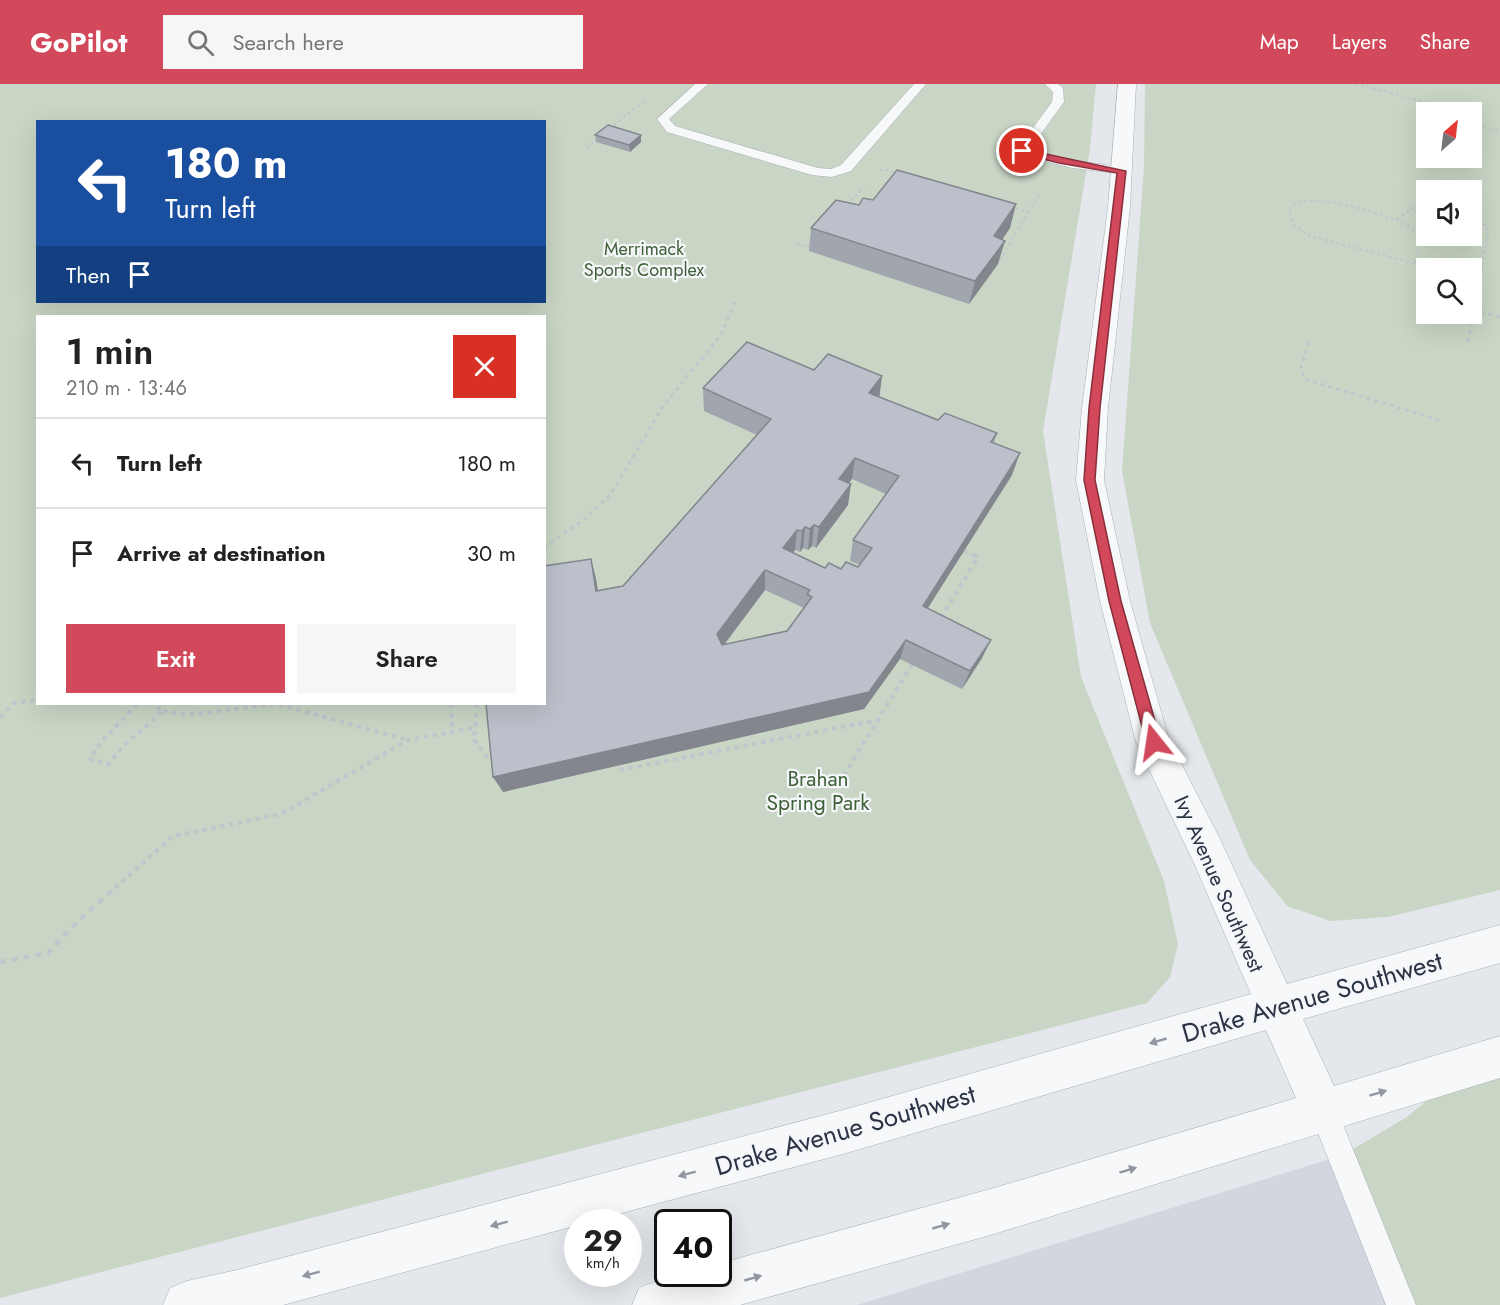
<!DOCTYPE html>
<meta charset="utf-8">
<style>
:root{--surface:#fff;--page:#f6f6f6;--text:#222;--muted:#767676;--line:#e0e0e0;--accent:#d1495b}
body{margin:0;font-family:Jost,sans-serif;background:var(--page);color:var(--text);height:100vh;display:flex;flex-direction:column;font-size:22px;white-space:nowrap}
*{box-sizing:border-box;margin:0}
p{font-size:20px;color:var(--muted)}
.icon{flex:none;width:33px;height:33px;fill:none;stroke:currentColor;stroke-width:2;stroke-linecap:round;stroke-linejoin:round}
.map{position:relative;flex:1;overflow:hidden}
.details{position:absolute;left:36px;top:231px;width:510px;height:390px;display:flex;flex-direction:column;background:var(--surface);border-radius:0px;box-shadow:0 6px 24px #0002}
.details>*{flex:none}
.guide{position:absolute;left:36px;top:36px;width:510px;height:183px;border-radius:0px;box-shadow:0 6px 24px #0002;background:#1a4fa0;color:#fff;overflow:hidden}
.needle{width:39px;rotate:28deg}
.fabs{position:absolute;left:1416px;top:18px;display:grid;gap:12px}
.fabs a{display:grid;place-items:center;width:66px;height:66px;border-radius:0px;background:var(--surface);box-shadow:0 6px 24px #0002;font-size:30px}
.speed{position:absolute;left:564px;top:1125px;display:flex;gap:12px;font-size:30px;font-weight:700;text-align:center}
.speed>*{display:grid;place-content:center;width:78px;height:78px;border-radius:50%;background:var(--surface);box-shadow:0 6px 24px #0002;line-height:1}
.speed small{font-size:15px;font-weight:400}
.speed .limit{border:3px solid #111;border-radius:9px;background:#fff;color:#111}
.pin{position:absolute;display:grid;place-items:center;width:51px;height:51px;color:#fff;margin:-26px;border:3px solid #fff;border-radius:50%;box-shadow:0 2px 6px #0007}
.me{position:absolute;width:66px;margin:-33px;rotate:345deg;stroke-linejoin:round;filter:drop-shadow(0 0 4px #0008)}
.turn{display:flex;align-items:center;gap:21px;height:126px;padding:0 30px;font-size:27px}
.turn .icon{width:78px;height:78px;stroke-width:2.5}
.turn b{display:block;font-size:42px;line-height:51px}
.then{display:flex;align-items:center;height:57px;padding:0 30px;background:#0003;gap:12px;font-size:22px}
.round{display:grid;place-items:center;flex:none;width:63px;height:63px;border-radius:0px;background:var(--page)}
.summary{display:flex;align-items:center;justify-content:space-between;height:102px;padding:0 30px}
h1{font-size:36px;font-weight:600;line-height:45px}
.button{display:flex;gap:12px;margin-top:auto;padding:12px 30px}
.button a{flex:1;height:69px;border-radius:0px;background:var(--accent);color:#fff;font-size:24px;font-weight:600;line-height:69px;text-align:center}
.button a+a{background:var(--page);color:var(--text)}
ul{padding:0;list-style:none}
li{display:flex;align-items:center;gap:18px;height:90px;padding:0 30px;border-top:2px solid var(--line)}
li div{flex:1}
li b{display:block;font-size:22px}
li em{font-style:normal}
header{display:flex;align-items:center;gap:36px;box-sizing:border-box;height:84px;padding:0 30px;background:var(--accent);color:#fff}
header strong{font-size:28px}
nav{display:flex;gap:33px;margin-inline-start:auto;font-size:21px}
.search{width:420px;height:54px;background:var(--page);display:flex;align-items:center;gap:15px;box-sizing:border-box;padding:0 21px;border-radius:0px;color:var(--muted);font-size:22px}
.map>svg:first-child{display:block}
</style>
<header>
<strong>GoPilot</strong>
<div class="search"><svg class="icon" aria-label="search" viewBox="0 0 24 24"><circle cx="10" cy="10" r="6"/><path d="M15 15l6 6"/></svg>Search here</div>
<nav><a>Map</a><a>Layers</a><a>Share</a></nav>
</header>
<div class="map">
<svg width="1500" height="1221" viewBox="0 0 1500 1221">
<rect width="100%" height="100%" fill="#e4e7ec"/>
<!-- built -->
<path fill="#d2d6de" d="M1343 1071 1410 1221H857Z"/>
<!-- green -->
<path fill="#c9d6c5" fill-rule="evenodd" d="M0 0H1096L1090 65 1043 347 1081 593 1164 797 1178 860 1170 893 1147 919 0 1214ZM38 38H544V218H38ZM38 232H544V620H38Z
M1145 0H1500V806L1388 833 1330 837 1287 822 1250 776 1150 539 1122 387 1144 83ZM1426 28H1472V74H1426ZM1472 106V152H1426V106ZM1426 184H1472V230H1426Z
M1500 992V1221H1410L1343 1071 1407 1033 1432 1012Z"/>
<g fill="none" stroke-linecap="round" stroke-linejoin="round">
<defs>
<path id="service" d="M695 0H708L669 35 675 42 818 84 831 85 841 81 914 0H926L851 87 832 93 812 91 667 48 657 35Z
M1045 0H1058L1063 4 1064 18 1030 65 1072 76 1127 84 1129 87 1127 90 1072 84 1017 70 1016 67 1052 18 1053 8Z
M1323 1012 1333 1016 1416 1221H1386L1309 1026 1313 1016Z"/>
<path id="tertiary" d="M1118 0H1136L1130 123 1108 324 1104 396 1130 517 1169 656 1219 753 1287 900 1500 841V879L1303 935 1334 1002 1500 952V994L994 1150 740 1221H632L639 1204C669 1192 687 1190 718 1190V1180L994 1104 1296 1014 1266 946 843 1070 588 1138H578V1141L283 1221H163L170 1204 187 1197 237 1186 843 1026 1251 910 1193 777 1136 658 1100 517 1076 396 1082 324 1108 123Z"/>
</defs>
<!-- service casing -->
<use href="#service" stroke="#a9aeb7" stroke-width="1"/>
<!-- tertiary casing -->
<use href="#tertiary" stroke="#a9aeb7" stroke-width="1"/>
<!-- path-far3 -->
<path stroke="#c2c5cb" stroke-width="2" stroke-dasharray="3 3" stroke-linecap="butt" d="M1355 0 1463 28
M1472 39 1500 47
M609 45 645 16
M586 64 599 54
M880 87 882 85 898 89
M847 121 865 103
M1426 124H1412L1396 136C1362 125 1331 113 1295 118L1289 128 1294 141 1310 152 1432 184
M1028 128 1039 111 1036 110
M1472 135 1487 142 1488 149 1478 209
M1396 136 1412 145 1421 154 1415 179
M796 159 808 163 813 157
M995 176 999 178 1028 128 1012 123"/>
<!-- path-far2 -->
<path stroke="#c2c5cb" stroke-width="3" stroke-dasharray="4 4" stroke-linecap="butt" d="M1478 208 1475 226 1500 233
M1309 258 1301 283 1304 295 1442 337
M1468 258 1473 230H1469
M544 463 582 437 611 410 663 322 721 251 735 218
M964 467 976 472"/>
<!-- path-far1 -->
<path stroke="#c2c5cb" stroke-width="4" stroke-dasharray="4.5 4.5" stroke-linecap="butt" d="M941 534 978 473 972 470
M137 620 101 658 90 675 109 680 122 663 163 627 152 620
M451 620 452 648
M477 620 474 656 488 674 494 675
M163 627 186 631 277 620 408 656
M0 633 14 619 38 616
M617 678 619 686 878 636
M839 699 913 579
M115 804 173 752 281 730 408 656 474 644"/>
<!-- path -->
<path stroke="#c2c5cb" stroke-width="4.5" stroke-dasharray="6 6" stroke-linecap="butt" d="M0 878 48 869 77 838 117 802"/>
<!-- service -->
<use href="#service" fill="#f7f8fa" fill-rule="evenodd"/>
<!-- tertiary -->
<use href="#tertiary" fill="#f7f8fa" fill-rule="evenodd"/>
</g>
<!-- wall -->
<path fill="#a1a5ae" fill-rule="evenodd" d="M595 51H641V58L630 68 596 58Z
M873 116 1016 120 1010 144 1002 156 998 180 969 220 809 167 811 144Z
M814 286 882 292 879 313 938 336 997 349 994 359 1012 391 928 524 982 574 962 605 900 575 864 625 503 708 591 475 596 495 598 507 623 502 757 351 704 327 703 304ZM852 395 886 410 853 456 850 477 860 481 858 483 841 485 825 484 793 469 795 466 800 468 803 464 808 466 812 462 816 464 848 421 849 399ZM765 506 804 524 787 547 724 560Z"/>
<!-- shaded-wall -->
<path fill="#83868d" d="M641 51V58L630 68 629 61Z
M1016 120 1010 144 988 176 994 152Z
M1005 157 998 180 969 220 975 197Z
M882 292 879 315 869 309Z
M1020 369 1012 391 917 541 923 522Z
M855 374 852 395 836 416 839 395Z
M851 400 848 421 816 464 819 443Z
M814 441 812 462 808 466 810 445Z
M805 443 803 464 800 468 802 447Z
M797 446 795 466 781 485 783 464Z
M591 475 596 495 601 527 596 507Z
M765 486V506L718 569 717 550Z
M906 556 900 575 864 625 503 708 493 693Z
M991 556 982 574 962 605 970 587Z"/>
<!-- building -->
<path fill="#bbc0ca" stroke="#83868d" stroke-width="1.5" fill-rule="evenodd" d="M608 41 641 51 629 61 595 51Z
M897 86 1016 120 994 152 1005 157 975 197 811 144 836 116 859 121 863 114 873 116Z
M747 258 814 286 828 270 882 292 869 309 938 336 945 329 997 349 991 358 1020 369 923 522 991 556 970 587 906 556 869 608 493 693 486 620H544V482L591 475 596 507 623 502 771 335 703 304ZM855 374 899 392 853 456 872 464 858 483 846 478 841 485 829 479 825 484 783 464 797 446 802 447 805 443 810 445 814 441 819 443 851 400 839 395ZM765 486 810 506 807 510 812 513 787 547 722 561 717 550Z"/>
<!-- one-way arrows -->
<defs><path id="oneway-solid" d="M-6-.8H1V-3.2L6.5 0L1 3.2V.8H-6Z" transform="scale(1.5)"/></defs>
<g fill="#9196a0">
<use href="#oneway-solid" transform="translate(1158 957) rotate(164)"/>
<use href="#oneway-solid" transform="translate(1378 1009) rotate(-17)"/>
<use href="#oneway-solid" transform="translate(1128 1086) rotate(-17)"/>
<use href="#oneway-solid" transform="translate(687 1090) rotate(165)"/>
<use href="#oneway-solid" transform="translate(499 1140) rotate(165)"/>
<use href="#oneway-solid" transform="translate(941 1142) rotate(-16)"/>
<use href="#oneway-solid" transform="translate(311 1190) rotate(165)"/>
<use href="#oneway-solid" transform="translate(753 1194) rotate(-16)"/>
</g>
<!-- route -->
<path fill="#d1495b" stroke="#882f3b" stroke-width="1.5" d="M1022 65 1126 87 1100 324 1095 396 1121 517 1161 658 1158 663 1154 664 1149 663 1146 658 1109 517 1084 396 1089 324 1117 89 1059 79 1019 69V65Z"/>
<g text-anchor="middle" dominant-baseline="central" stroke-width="4.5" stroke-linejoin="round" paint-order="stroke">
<!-- far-park labels -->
<g font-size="18" fill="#3f6138" stroke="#f4f6f9">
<text x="644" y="165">Merrimack<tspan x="644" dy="21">Sports Complex</tspan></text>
</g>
<!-- park labels -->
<g font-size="21" fill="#3f6138" stroke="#f4f6f9">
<text x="818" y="695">Brahan<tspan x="818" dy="24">Spring Park</tspan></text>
</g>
<!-- street labels -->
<g font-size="21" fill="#2b3445" stroke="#f4f6f9">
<text transform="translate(1219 800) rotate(66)">Ivy Avenue Southwest</text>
</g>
<!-- near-street labels -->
<g font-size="26" fill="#2b3445" stroke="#f4f6f9">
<text transform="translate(1312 913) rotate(-16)">Drake Avenue Southwest</text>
<text transform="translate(845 1046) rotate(-16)">Drake Avenue Southwest</text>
</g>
</g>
</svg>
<div class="fabs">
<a><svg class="needle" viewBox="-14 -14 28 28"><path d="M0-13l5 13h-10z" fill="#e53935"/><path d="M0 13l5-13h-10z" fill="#767676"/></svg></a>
<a><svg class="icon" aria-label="sound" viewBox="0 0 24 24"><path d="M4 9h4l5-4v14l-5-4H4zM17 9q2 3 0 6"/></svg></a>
<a><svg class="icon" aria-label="search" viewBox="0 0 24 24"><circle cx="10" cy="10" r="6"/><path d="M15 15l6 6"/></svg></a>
</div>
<div class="speed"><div>29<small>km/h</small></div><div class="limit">40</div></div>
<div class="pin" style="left:1022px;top:67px;background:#d93025"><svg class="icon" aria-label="arrive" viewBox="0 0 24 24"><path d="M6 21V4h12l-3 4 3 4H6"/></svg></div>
<svg class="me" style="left:1154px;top:658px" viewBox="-20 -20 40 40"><path d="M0-17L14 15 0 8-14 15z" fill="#d1495b" stroke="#fff" stroke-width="4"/></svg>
<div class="guide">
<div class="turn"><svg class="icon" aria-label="left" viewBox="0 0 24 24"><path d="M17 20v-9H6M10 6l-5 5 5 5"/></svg><div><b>180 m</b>Turn left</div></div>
<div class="then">Then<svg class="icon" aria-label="arrive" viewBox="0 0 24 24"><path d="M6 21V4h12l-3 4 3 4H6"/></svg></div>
</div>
<section class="details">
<div class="summary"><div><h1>1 min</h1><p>210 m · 13:46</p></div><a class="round" style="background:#d93025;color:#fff"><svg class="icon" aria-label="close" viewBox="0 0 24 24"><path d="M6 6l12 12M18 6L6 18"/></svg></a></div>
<ul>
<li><svg class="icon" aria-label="left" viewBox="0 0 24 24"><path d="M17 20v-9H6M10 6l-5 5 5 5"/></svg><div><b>Turn left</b></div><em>180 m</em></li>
<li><svg class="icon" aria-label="arrive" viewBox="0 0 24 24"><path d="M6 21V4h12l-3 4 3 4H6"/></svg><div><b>Arrive at destination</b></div><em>30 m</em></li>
</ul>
<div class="button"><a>Exit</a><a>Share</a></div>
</section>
</div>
